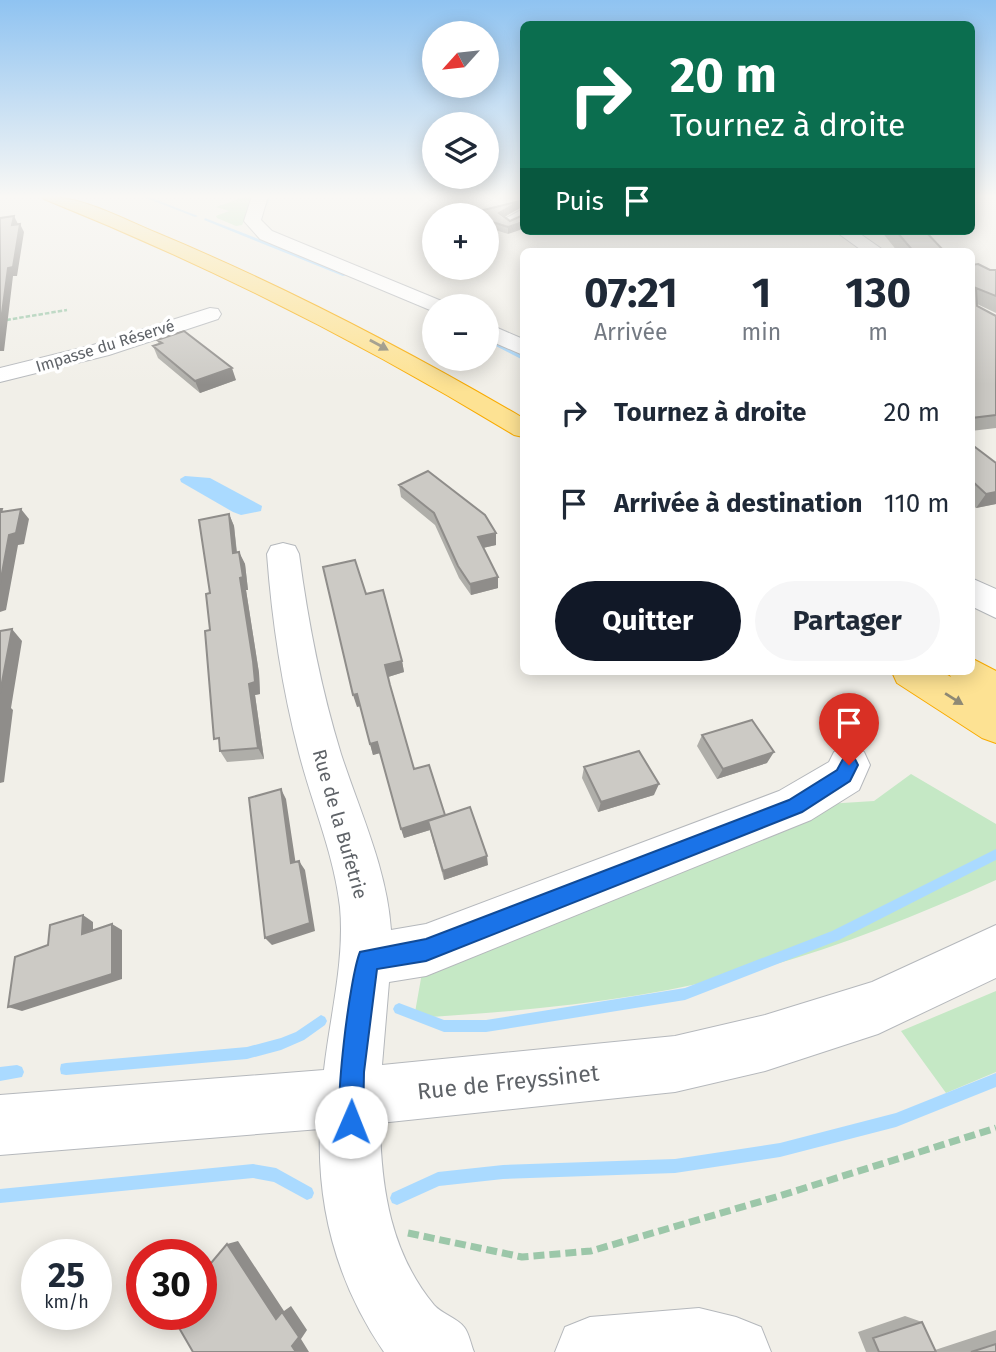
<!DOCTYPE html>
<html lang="fr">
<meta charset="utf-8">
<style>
:root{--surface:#fff;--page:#f6f6f7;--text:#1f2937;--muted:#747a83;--accent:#111827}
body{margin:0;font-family:"Fira Sans",sans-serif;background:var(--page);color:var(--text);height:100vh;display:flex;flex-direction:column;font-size:26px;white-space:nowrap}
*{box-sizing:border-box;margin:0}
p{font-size:23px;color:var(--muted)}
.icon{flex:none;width:38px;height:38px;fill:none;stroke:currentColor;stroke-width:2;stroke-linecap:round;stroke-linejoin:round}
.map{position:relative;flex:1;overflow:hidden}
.drawer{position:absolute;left:520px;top:248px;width:455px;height:427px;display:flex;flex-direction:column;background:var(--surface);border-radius:10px;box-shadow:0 4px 18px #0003}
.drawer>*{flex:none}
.top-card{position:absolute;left:520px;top:21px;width:455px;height:214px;border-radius:10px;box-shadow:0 4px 18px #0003;background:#0b6e4f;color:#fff;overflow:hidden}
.needle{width:46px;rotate:243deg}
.buttons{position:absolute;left:422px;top:21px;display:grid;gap:14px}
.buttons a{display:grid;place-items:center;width:77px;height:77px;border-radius:50%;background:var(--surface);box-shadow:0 4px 18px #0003;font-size:35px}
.speed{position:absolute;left:21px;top:1239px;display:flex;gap:14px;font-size:35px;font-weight:700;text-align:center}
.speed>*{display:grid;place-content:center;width:91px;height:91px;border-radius:50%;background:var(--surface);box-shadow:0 4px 18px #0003;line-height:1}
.speed small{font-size:18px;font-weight:400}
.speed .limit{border:10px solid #d22;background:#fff;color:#111}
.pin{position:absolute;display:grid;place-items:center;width:60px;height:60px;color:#fff;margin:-72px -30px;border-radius:50% 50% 50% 0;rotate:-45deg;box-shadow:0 0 7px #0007}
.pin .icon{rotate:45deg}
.me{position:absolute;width:77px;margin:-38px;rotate:1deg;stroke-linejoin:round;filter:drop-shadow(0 0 5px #0008)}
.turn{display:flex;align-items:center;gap:24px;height:147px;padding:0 35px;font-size:32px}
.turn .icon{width:91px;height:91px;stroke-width:2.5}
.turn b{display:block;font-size:49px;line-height:60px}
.then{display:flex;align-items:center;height:66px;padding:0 35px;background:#0003;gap:14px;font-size:26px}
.eta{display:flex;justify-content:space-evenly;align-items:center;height:119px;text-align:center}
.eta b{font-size:42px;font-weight:700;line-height:49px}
.button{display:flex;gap:14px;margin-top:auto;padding:14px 35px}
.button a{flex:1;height:80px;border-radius:42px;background:var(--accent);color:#fff;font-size:28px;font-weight:700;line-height:80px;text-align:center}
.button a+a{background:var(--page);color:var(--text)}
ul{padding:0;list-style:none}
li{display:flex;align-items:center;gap:21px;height:91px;padding:0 35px}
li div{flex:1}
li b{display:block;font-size:26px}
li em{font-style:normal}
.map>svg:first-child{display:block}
</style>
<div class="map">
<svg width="996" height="1352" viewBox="0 0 996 1352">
<rect width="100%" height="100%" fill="#f1efe8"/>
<!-- green -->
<path fill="#c5e8c5" d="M247 196H253V202L242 225 236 226 217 218 216 216 229 211 216 207Z
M911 774 996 824V880C920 914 842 946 762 968 649 1000 531 1011 414 1018L426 950 795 806 874 801Z
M996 991V1072L946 1093 901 1031Z"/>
<!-- water -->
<path fill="#aadaff" d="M185 476 210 478 262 506 261 511 241 515 233 512 181 482 180 479Z"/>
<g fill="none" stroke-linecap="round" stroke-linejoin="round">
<!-- stream -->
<path fill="#aadaff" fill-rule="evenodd" d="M141 196H146L198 216 195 217Z
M267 196H271L261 217 258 218Z
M205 218 347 274V275L343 276 204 220Z
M486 338 523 356V360L486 341Z
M996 849V860L839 940 685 1000 486 1032H444L395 1013 393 1009 395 1005 399 1003 444 1020H486L685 988 832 931Z
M321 1015 325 1017 327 1021 325 1025 304 1040 281 1050 247 1059 66 1075 61 1074 60 1069 61 1064 66 1063 247 1047 281 1038 296 1032Z
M17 1065 22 1067 24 1072 22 1077 0 1081V1067Z
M996 1073V1087L896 1127 780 1157 675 1173 503 1179 439 1186 397 1205 392 1203 390 1198 392 1193 438 1172 503 1165 675 1159 780 1143 896 1113Z
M253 1164 276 1168 312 1188 314 1193 312 1198 307 1200 274 1182 253 1178 0 1203V1189Z"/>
<defs>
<path id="minor" d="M252 196H268L261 220 272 231 444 302 447 306H434V312L430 310 260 239 244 221Z
M523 209V220L509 226 501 221Z
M835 231H856L886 252H864Z
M210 308 218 309 221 314 218 319 109 355 0 382V368L93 345Z
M486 323 523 339V355L486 339Z
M283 543 295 546 299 554C308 622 321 689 341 754 360 812 387 869 391 930L426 924 779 791 829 762 834 752 849 746 864 752 870 765 859 790 811 820 426 976 389 982 382 1065 675 1036 765 1015 872 982 996 925V978L878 1034 765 1071 675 1092 380 1123C381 1189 391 1253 434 1305 442 1314 457 1318 464 1327 469 1333 471 1345 474 1352H384C338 1285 317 1210 320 1129L0 1155V1095L324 1070C330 1016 345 961 340 907 334 854 312 804 299 753 282 688 272 621 267 554L271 546Z
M971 578 996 589V618L971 606Z
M699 1308 736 1317 761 1327 771 1352H555L565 1327 590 1317Z"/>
<path id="highway" d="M42 196C82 196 121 218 157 233 284 286 405 349 523 418V437L514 435C363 343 208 265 44 199Z
M971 658 996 671V743L982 738 897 683 892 672H942L951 677 948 672H971Z"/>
</defs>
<!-- minor casing -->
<use href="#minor" stroke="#b5b8bc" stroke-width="2"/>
<!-- highway casing -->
<use href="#highway" stroke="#f9ab00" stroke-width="2"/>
<!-- path-far1 -->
<path stroke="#9cc7a9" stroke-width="2.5" stroke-dasharray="4.5 2" stroke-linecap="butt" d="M0 321 67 310"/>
<!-- path -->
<path stroke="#9cc7a9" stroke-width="7" stroke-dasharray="11 5" stroke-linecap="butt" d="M408 1233 522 1257 591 1251 776 1197 996 1128"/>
<!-- minor -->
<use href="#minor" fill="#fff" fill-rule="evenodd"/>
<!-- highway -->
<use href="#highway" fill="#fde293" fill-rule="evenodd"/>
</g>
<!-- wall -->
<path fill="#afaea9" d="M520 208 504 217 510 221 508 234 486 227V215H467V214Z
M881 231H925L945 252H898Z
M971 265 990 270H996V313L977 304V306L996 316V428L971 431Z
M157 340 236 380 200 393 158 358 153 346 159 344Z
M971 444 996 504 976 508 971 504Z
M399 485 496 545 483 548 498 588 471 595 459 578 435 525 401 497Z
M229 514 234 526 237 552H239L245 564 248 590H246L259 673 260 694 255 695 264 759 227 762 220 751 210 630Z
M522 580H523V597L521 592Z
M366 594 402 661 404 672 388 677 414 769 445 816 488 865 444 880 430 830 404 838 380 753 373 755 360 706 357 707Z
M702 735 767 763 717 779 697 746Z
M584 767 654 795 598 812 582 778Z
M905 1316 922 1322 935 1350 996 1330V1352H866L858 1332Z"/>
<!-- shaded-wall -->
<path fill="#8f8d8a" d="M520 201V208L499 220V213Z
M14 216 18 224 12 225Z
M523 222V229L508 234V227Z
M20 224 24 232 17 276H13L4 351H0V328L8 268Z
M232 368 236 380 200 393 195 381Z
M996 492V504L976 508 986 494Z
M21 509 29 519 24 544 18 545 6 610 0 612V584L9 535Z
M229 514 234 526 238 566 233 553Z
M496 533V545L478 549V537Z
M239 552 245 564 248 590H246L259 673 260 694 255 695 264 759 258 748 249 684 240 578Z
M498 577V588L471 595 470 584Z
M12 629 22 641 11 708 13 710 4 782 0 783V693Z
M402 661 404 672 388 677 385 665Z
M357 694 360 706 357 707 353 695Z
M377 742 380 753 373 755 370 744Z
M774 752 767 763 717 779 723 769Z
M659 784 654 795 598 812 601 802Z
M281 789 286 799 297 872 291 863Z
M445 815 428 821 430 830 404 838 401 829Z
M487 856 488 865 444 880 443 871Z
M299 861 305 870 315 931 272 945 265 938Z
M83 915 93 922V940L82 934Z
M112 924 122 930V979L22 1011 8 1007Z
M238 1241 284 1311 291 1306 307 1330 301 1339 309 1352H296L276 1319 227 1244Z"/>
<!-- building -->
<path fill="#cccac5" stroke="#8f8d8a" stroke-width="2" d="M520 201 499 213 510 221 523 215V222L508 227 486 220V215L467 214Z
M14 216 12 225 20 224 13 267 8 268 0 328V218Z
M896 231H925L945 252H914Z
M978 264 990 270H996V296L976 288 977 306 996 316V415L971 418V265Z
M184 331 232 368 195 381 153 346 162 343 157 340Z
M971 444 996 463V492L986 494 971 480Z
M428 471 485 515 496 533 478 537 498 577 470 584 458 566 434 513 399 485Z
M0 509H2L1 512 21 509 16 533 9 535 0 584Z
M229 514 233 553 239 552 243 577 240 578 253 661 255 682 249 684 258 748 220 751 219 738 214 739 205 631 210 630 206 594 210 593 199 520Z
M355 560 366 594 383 590 402 661 385 665 390 685 414 769 429 765 445 815 401 829 377 742 370 744 357 694 353 695 323 567Z
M12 629 0 693V631Z
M752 720 774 752 723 769 702 735Z
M639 751 659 784 601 802 584 767Z
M281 789 291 863 299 861 310 923 265 938 249 798Z
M470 807 487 856 443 871 428 821Z
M83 915 82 934 112 924V974L8 1007 15 957 48 945 50 925Z
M227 1244 276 1319 282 1312 299 1337 292 1346 296 1352H193L171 1314H201V1275Z
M922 1322 936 1352H879L873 1338Z
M996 1344V1352H971Z"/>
<!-- one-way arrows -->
<defs><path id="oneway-solid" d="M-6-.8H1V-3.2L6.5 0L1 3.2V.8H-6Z" transform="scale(1.75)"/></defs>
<g fill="#8e8975">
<use href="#oneway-solid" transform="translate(379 345) rotate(29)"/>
<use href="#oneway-solid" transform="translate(954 699) rotate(32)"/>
</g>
<!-- sky -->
<linearGradient id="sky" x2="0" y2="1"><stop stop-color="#8fc3f1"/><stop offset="0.51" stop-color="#f9f8f5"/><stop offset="1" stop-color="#f9f8f5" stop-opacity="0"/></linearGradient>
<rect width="996" height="385" fill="url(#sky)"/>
<!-- route -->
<path fill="#1a73e8" stroke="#114b97" stroke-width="2" d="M849 757 855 759 858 765 850 781 802 812 426 961 377 969 364 1072 363 1122 360 1131 351 1134 342 1131C333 1109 350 976 360 952L426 939 789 800 837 770 843 759Z"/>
<g text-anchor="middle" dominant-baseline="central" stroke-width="7" stroke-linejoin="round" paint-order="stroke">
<!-- far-street labels -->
<g font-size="16" fill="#5f6368" stroke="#fff">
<text transform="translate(105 346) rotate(-17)">Impasse du Réservé</text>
</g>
<!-- street labels -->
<g font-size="19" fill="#5f6368" stroke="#fff">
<text transform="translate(340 824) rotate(74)">Rue de la Bufetrie</text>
</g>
<!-- near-street labels -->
<g font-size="23" fill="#5f6368" stroke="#fff">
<text transform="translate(508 1082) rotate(-6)">Rue de Freyssinet</text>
</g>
</g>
</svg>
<div class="buttons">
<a><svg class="needle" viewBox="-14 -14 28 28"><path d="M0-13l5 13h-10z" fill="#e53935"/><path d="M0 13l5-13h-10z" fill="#747a83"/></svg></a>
<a><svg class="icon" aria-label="layers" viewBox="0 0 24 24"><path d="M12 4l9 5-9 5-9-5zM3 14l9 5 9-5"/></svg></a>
<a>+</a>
<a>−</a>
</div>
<div class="speed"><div>25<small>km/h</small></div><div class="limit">30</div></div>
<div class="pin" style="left:849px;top:765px;background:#d93025"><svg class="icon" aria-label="arrive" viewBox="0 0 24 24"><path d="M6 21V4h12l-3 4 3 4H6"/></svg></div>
<svg class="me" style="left:351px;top:1122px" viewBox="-20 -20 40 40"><circle r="19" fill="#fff"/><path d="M0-13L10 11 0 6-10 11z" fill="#1a73e8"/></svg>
<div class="top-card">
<div class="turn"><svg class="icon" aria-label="right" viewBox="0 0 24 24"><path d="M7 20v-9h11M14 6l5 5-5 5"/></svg><div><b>20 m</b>Tournez à droite</div></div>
<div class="then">Puis<svg class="icon" aria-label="arrive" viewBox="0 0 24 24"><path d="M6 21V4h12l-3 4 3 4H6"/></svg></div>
</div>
<section class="drawer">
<div class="eta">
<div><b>07:21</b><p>Arrivée</p></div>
<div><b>1</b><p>min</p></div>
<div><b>130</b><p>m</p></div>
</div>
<ul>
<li><svg class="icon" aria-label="right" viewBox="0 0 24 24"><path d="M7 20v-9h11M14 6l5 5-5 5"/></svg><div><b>Tournez à droite</b></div><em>20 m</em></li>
<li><svg class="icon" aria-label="arrive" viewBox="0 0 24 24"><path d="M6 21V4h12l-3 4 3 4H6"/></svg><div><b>Arrivée à destination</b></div><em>110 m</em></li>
</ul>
<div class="button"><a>Quitter</a><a>Partager</a></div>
</section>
</div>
